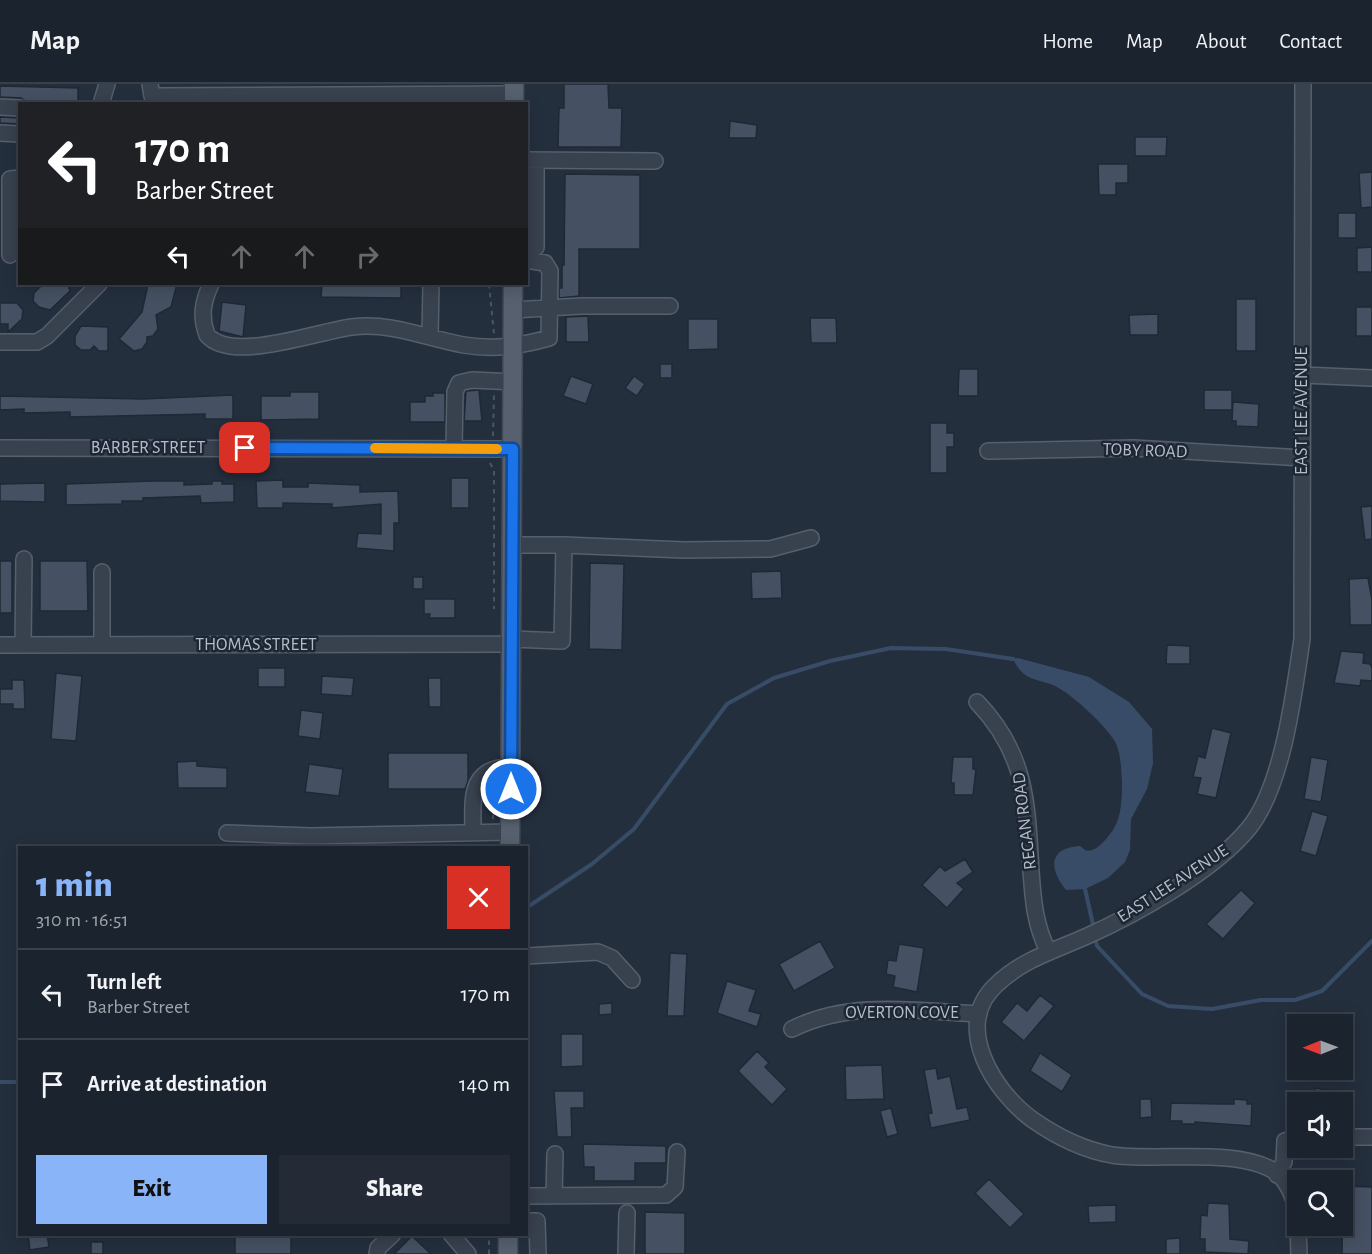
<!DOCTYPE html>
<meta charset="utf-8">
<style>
:root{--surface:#1b232e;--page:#242b36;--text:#f1f3f6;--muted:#a0a4aa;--line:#39404a;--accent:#8ab4f8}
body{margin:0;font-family:"Alegreya Sans",sans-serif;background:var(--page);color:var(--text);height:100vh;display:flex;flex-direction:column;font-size:22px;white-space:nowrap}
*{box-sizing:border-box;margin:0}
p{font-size:20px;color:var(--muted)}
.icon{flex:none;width:33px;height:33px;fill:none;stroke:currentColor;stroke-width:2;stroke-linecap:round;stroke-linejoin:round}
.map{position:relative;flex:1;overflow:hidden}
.side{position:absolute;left:18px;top:762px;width:510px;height:390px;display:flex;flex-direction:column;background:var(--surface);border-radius:0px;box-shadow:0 3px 15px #0003,0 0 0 2px var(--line)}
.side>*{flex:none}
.guide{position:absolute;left:18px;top:18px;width:510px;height:183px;border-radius:0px;box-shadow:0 3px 15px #0003,0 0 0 2px var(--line);background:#202124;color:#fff;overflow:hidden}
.needle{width:39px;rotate:269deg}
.tools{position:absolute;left:1287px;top:930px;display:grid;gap:12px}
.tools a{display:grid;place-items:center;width:66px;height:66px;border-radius:0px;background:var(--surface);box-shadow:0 3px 15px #0003,0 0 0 2px var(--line);font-size:30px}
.pin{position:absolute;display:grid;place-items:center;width:51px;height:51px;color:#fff;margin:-26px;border-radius:12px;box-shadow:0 3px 9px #0006}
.me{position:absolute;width:66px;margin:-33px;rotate:0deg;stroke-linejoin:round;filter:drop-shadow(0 0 4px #0008)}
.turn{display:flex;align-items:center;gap:21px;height:126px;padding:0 18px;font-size:27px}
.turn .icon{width:78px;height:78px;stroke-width:2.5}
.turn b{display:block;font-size:42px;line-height:51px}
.lanes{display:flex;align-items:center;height:57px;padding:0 18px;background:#0003;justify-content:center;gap:30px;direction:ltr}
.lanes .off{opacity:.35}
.round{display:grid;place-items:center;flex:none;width:63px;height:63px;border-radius:0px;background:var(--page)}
.headline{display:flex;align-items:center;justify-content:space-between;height:102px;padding:0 18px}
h1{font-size:36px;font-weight:800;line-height:45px;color:var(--accent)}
.cta{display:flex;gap:12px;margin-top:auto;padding:12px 18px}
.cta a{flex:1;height:69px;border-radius:0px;background:var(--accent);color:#111;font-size:24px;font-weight:800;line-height:69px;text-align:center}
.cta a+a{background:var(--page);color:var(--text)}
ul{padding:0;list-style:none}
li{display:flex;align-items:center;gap:18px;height:90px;padding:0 18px;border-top:2px solid var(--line)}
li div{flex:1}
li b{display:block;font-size:22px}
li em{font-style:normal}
header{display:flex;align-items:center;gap:36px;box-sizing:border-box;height:84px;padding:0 30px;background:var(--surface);border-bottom:2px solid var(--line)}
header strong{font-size:28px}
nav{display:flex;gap:33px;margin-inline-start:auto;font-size:21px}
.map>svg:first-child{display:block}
</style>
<header>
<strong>Map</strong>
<nav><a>Home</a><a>Map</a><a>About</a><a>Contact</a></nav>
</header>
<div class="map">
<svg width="1372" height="1170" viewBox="0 0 1372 1170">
<rect width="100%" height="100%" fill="#242f3e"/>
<!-- water -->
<path fill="#394c67" d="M1018 574 1089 593 1129 618 1152 645 1153 679 1147 705 1131 735 1130 766 1125 778 1108 794 1085 805 1066 806C1049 785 1048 764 1080 762L1085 766C1096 770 1107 754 1113 746 1122 732 1122 713 1122 697 1121 684 1121 667 1114 656 1103 639 1071 609 1053 601 1035 594 1024 597 1013 575Z"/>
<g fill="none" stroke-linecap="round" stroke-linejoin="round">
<!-- stream -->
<path stroke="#394c67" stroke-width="4" d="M1085 805 1094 845
M526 824 592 780 634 745 727 620 774 594 830 577 891 564 946 565 1013 575
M1095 852 1097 862 1142 910 1168 922 1212 925 1261 916H1295L1322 907 1372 857
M0 998H20"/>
</g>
<!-- building -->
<path fill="#455162" stroke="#1f2835" stroke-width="1.5" d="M564 0H608L609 24H622L621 63H558L559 24H564Z
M0 2 78 4V20L28 19 21 14 0 13Z
M0 33 20 34V40L0 39Z
M730 37 757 41 756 54H729Z
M1135 53H1167L1166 72H1135Z
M1098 80H1128V99H1116V111H1099Z
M1372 88V123L1361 124 1359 89Z
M565 90 640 91V165H579V212L559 214V204H562V181H564Z
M1338 129H1356V154H1338Z
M1372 163V188H1357V164Z
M43 200H68L70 207 50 226 39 223 33 217 34 209Z
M148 200H177L171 223 156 231 158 245 153 252 147 253V258L142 265 134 267 119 255 142 228Z
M322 200H401V214L321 213Z
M1236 215H1256V267H1236Z
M222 218 246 221 243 253 219 247Z
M0 219H17L23 226 22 235 8 248V240H0Z
M1356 223H1372V252H1356Z
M1158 230V251H1130L1129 231Z
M588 232 589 258H566V233Z
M810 234H836L837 259H811Z
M688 235H718V265L688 266Z
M81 242 108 243V267H99L94 262 90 266H81L75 261V252Z
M660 280H672V294H660Z
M959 285H978V312H958Z
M571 292 593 300 586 320 563 312Z
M634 292 645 300 637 312 625 304Z
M479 306 482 337H464L466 307Z
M1204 306H1232V326H1204Z
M290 308H319V335L261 336V312H290Z
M433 309H445V338H410V318H425V312H433Z
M233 311V335H205V330L70 333V328L24 329V325L0 326V312L143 315Z
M1233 318 1259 320 1258 343 1236 342V337H1232Z
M930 339H947V349H954V363H947V389H930Z
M451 394H469V424H451Z
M283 396V403H308V399L360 401V408L398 407 399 439H394V467L356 464 358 449 381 450V420L332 424V420L283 419V424H257L256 397Z
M153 397H184V401L212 400V397H222V400H234V418L201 419 200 412 143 414V417H122V420L66 421V400Z
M45 399V418L0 417V400Z
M1372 422V455L1365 456 1361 423Z
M0 477H12V529H0Z
M40 477H87L88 527H40Z
M590 479 624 480 622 566 589 565Z
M781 487 782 514 752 515 751 488Z
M413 493H423V505H413Z
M1368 494 1372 516V541H1350L1349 495Z
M424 515H455V534H429L430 530H424Z
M1167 561 1190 562V580H1166Z
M1341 567 1364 569 1363 579 1370 580 1372 584V597L1361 596 1360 602 1334 599Z
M258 584H285V603H258Z
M56 589 82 592 76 657 51 655Z
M322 592 354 594 352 612 321 610Z
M428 594H441V623H429Z
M12 596H24L25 625H13V620H0V605H12Z
M301 626 323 629 320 655 298 652Z
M1212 644 1231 649 1216 714 1197 710 1201 694 1193 693 1198 672 1205 674Z
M388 669H468V697L465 705H388Z
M953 673H973V685H976L973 711H954V699H951Z
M1311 673 1328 676 1321 718 1304 715Z
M197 677V682L227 684V704H178L177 678Z
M309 680 343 685 339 712 305 708Z
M1312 727 1328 732 1316 772 1300 767Z
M965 775 973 788 957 799 964 805 947 824 922 801 940 782 945 787Z
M1241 806 1255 819 1223 855 1206 840Z
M820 857 835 884 794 907 779 880Z
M899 860 924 864 917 908 893 903 895 892 886 890 888 876 896 877Z
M670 869 687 870 684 932H667Z
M727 897 756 906 749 927 761 930 757 943 717 929Z
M1040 911 1054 922 1024 957 1001 938 1017 919 1027 927Z
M612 919V930L599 931V920Z
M561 950H583V982L561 983Z
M757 967 769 979 765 983 787 1005 772 1021 738 987Z
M1040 969 1072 991 1062 1008 1030 987Z
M882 981 884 1015 846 1016 845 982Z
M936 984 938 995 950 992 957 1025 967 1023 970 1036 931 1044 928 1030 932 1029 924 986Z
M1315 1004 1339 1008V1018H1301V1007H1315Z
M554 1007H584V1024H571L572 1053H557Z
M1140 1015H1151L1152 1033 1140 1034Z
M1234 1015 1247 1016V1020H1252L1251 1042 1195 1038V1040H1182V1037H1170L1171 1019 1221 1020H1234Z
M891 1024 898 1050 887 1053 880 1027Z
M583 1060 666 1062V1079H635V1097H594V1083H584Z
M989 1095 1024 1130 1010 1144 975 1109Z
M1343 1102 1372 1103V1170H1342Z
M1208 1119 1229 1120 1230 1155 1249 1157 1248 1170 1205 1168V1155H1200L1201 1131 1207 1132Z
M1116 1121V1138L1089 1139 1088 1122Z
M645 1128 685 1129V1170H645Z
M28 1150H47L49 1163 30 1166Z
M235 1150 291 1151V1170H235Z
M412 1152 431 1170H394Z
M1180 1154V1170H1166V1155Z
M91 1158H103V1170H91Z"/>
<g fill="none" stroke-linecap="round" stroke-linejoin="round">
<defs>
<path id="minor" d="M150 0 152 12 514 10
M101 20 107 0
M0 23 20 24
M0 49 20 50
M526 76 655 77
M526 166 536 163V76
M10 171V95L20 94
M211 200C203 217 200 232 207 251 232 280 318 247 352 243 392 238 425 254 464 261 494 266 520 262 549 254L550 187 545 179 526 176
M513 226 581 222H670
M430 252 431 200
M0 258H37L47 252 99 200
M1303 291 1372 294
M0 364 513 365
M454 365 455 308 459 299 472 296 513 298
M988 367 1134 364 1302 374
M512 461H564L562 557 512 555
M564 461 684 466 770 465 811 454
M102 488V561
M0 561 512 560
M23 561 24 475
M977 618C1027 670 1027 720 1031 787 1033 816 1035 841 1048 867
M227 749 311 752 510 748
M473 749C473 715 468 683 511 683
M526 872 598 868 612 874 632 896
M792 945C851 916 916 927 979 930
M1342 1053H1372
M1277 1091 1284 1078 1285 1057 1298 1052
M526 1112 666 1111 675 1103 677 1068
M554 1112 555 1070
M1298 1133C1295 1117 1289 1097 1274 1087 1236 1063 1157 1078 1112 1071 1084 1066 1056 1052 1033 1036 994 1008 952 942 996 901 1022 876 1053 867 1085 853 1135 831 1214 787 1249 744 1283 702 1294 609 1302 555L1303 0
M526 1137H537L538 1170
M1298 1142 1299 1170
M451 1150 468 1170
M377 1170 378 1164 393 1150
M626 1170 627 1129"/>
<path id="major" d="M514 20V0
M510 764 513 200
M508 1170V1150"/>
</defs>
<!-- minor casing -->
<use href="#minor" stroke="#565f6c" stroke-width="18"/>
<!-- major casing -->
<use href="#major" stroke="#414a57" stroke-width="21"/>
<!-- path -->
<path stroke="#44595c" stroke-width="2" stroke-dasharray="4.5 4.5" stroke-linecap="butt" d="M489 200 494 250
M493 352 494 310
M490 379 494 386V525
M493 735V702
M489 1170V1150"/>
<!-- minor -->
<use href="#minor" stroke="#38414e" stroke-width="15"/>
<!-- major -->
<use href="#major" stroke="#56606e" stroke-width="18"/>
</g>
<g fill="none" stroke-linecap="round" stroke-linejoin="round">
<defs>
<path id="route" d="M245 364 513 365 511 705"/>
</defs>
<!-- route casing -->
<use href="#route" stroke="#114b97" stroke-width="15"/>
<!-- route -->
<use href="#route" stroke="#1a73e8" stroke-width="10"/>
<!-- slow -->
<path stroke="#f59e0b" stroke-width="10" d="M375 364 497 365"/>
</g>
<g text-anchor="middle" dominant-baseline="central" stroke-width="5" stroke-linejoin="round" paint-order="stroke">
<!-- street labels -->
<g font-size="18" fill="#b4bcc9" stroke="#1d2633">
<text transform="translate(1302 327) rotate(-90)">EAST LEE AVENUE</text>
<text x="148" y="364">BARBER STREET</text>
<text transform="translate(1145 367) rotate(2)">TOBY ROAD</text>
<text x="256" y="561">THOMAS STREET</text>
<text transform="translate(1025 737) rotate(-97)">REGAN ROAD</text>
<text transform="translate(1173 800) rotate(-33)">EAST LEE AVENUE</text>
<text x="902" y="929">OVERTON COVE</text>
</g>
</g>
</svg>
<div class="tools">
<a><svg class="needle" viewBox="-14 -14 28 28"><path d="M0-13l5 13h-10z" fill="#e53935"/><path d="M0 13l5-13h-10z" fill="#a0a4aa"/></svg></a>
<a><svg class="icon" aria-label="sound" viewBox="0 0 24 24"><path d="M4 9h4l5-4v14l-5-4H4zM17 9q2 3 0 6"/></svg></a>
<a><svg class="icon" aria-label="search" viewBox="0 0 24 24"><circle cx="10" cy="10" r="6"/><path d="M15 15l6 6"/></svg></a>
</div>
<div class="pin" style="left:245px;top:364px;background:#d93025"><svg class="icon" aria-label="arrive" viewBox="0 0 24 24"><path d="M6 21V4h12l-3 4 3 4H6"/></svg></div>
<svg class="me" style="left:511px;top:705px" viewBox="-20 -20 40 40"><circle r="17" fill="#1a73e8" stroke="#fff" stroke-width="3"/><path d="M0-11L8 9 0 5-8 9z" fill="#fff"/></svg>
<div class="guide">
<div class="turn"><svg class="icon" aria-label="left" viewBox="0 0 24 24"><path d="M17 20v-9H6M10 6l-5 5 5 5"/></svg><div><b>170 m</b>Barber Street</div></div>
<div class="lanes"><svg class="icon" aria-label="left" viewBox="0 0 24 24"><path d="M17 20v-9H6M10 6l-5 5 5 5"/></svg><svg class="icon off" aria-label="ahead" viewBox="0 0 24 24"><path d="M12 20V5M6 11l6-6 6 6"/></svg><svg class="icon off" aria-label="ahead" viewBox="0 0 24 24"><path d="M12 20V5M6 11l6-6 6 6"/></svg><svg class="icon off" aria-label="right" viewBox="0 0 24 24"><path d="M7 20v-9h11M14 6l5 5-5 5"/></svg></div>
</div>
<section class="side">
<div class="headline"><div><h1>1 min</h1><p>310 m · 16:51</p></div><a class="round" style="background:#d93025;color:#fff"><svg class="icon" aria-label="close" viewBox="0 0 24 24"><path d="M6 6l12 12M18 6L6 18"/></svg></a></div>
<ul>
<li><svg class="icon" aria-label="left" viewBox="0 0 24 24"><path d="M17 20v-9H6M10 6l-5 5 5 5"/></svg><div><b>Turn left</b><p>Barber Street</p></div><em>170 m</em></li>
<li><svg class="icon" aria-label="arrive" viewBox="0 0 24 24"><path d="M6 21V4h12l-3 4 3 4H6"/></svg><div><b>Arrive at destination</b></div><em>140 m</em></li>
</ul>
<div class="cta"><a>Exit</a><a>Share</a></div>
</section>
</div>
